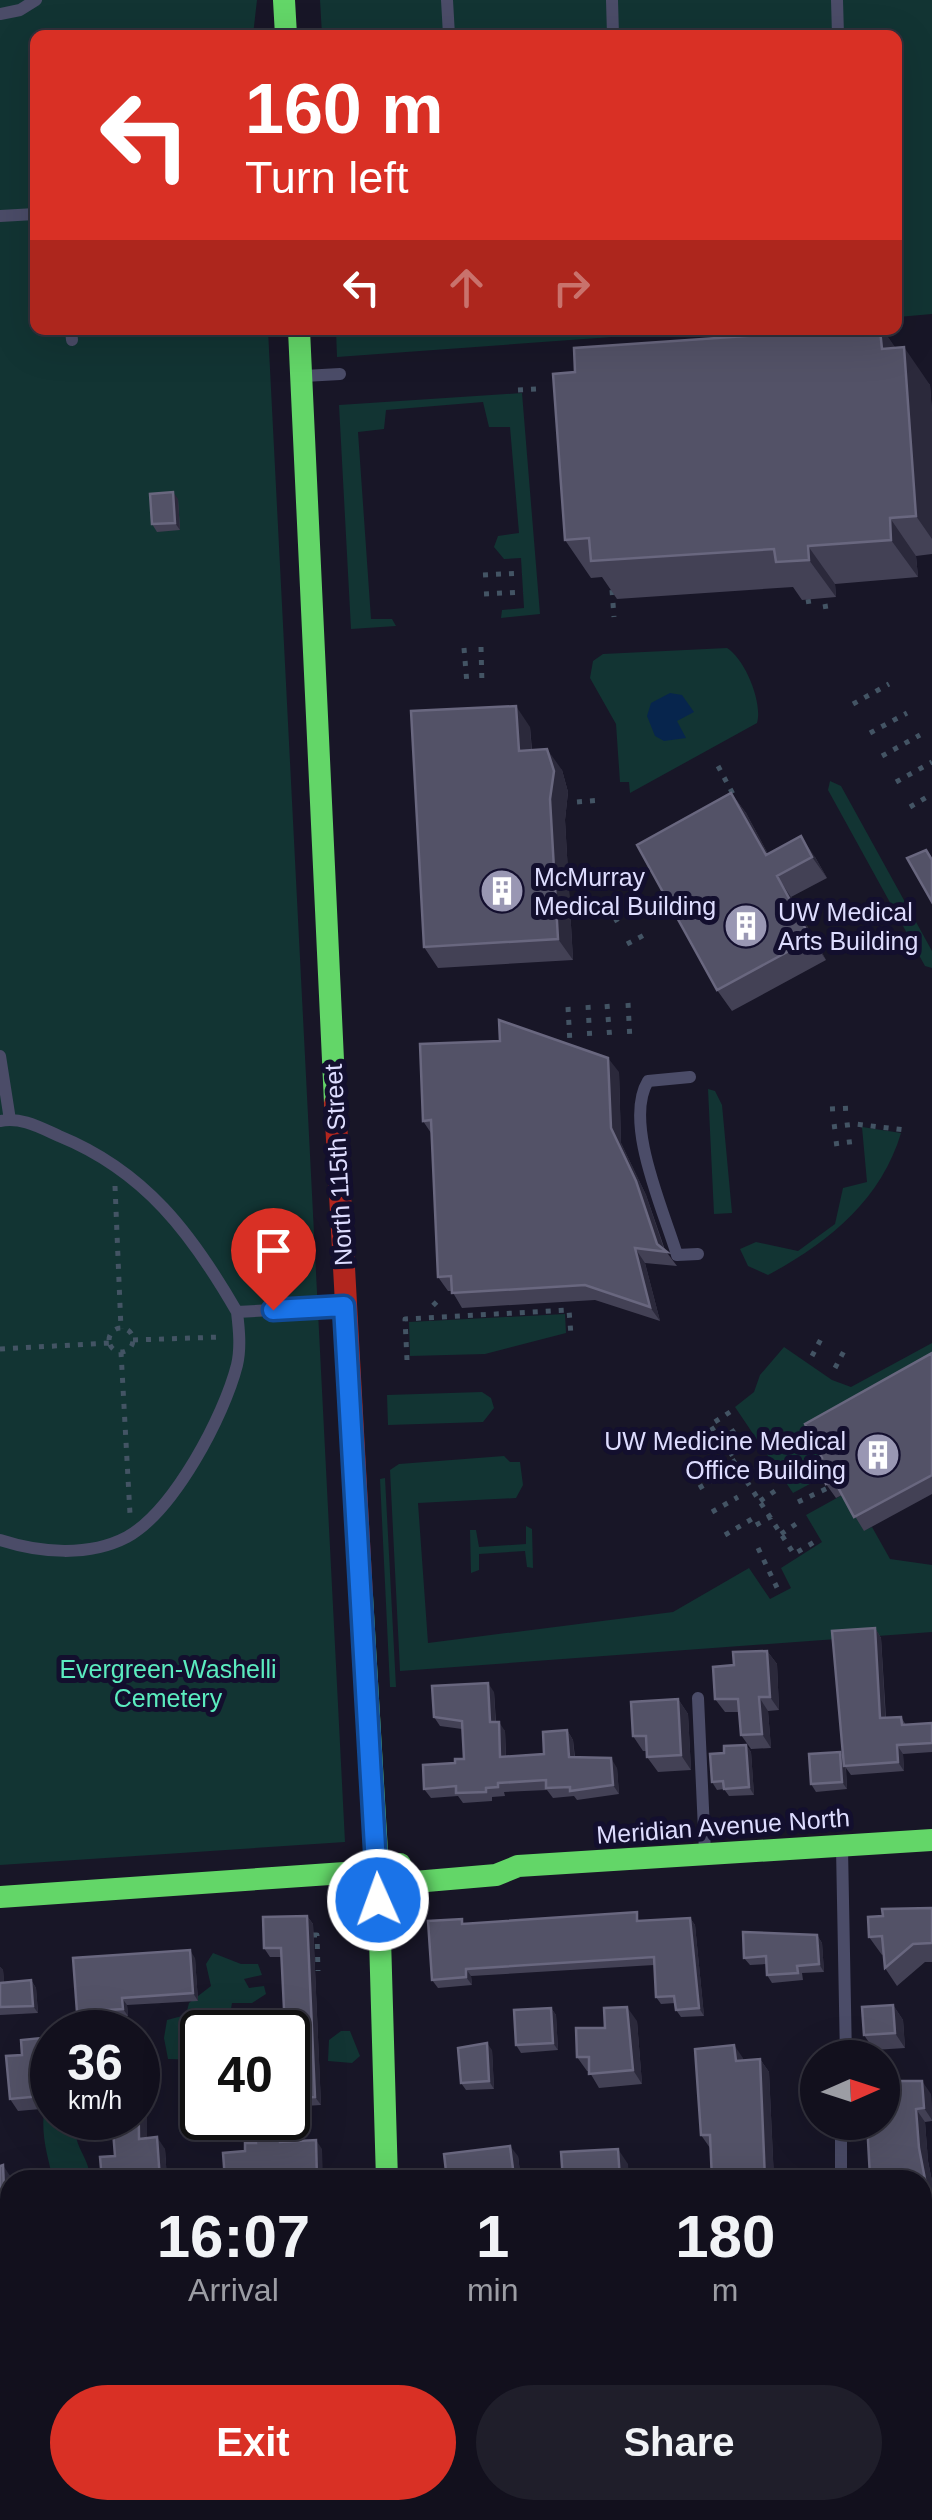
<!DOCTYPE html>
<style>
:root{--surface:#12101d;--page:#1f1e2a;--text:#f1f3f6;--muted:#9c9da4;--line:#31303b;--accent:#d93025}
body{margin:0;font-family:Helvetica,sans-serif;background:var(--page);color:var(--text);height:100vh;display:flex;flex-direction:column;font-size:38px;white-space:nowrap}
*{box-sizing:border-box;margin:0}
p{font-size:32px;color:var(--muted)}
.icon{flex:none;width:55px;height:55px;fill:none;stroke:currentColor;stroke-width:2;stroke-linecap:round;stroke-linejoin:round}
.map{position:relative;flex:1;overflow:hidden}
.drawer{position:absolute;left:0px;top:2170px;width:932px;height:350px;display:flex;flex-direction:column;background:var(--surface);border-radius:30px 30px 0 0;box-shadow:0 10px 40px #0002,0 0 0 2px var(--line)}
.drawer>*{flex:none}
.hud{position:absolute;left:30px;top:30px;width:872px;height:305px;border-radius:15px;box-shadow:0 10px 40px #0002,0 0 0 2px var(--line);background:#d93025;color:#fff;overflow:hidden}
.needle{width:65px;rotate:87deg}
.buttons{position:absolute;left:800px;top:2040px;display:grid;gap:20px}
.buttons a{display:grid;place-items:center;width:100px;height:100px;border-radius:50%;background:var(--surface);box-shadow:0 10px 40px #0002,0 0 0 2px var(--line);font-size:50px}
.speed{position:absolute;left:30px;top:2010px;display:flex;gap:20px;font-size:50px;font-weight:700;text-align:center}
.speed>*{display:grid;place-content:center;width:130px;height:130px;border-radius:50%;background:var(--surface);box-shadow:0 10px 40px #0002,0 0 0 2px var(--line);line-height:1}
.speed small{font-size:25px;font-weight:400}
.speed .limit{border:5px solid #111;border-radius:15px;background:#fff;color:#111}
.pin{position:absolute;display:grid;place-items:center;width:85px;height:85px;color:#fff;margin:-102px -42px;border-radius:50% 50% 50% 0;rotate:-45deg;box-shadow:0 0 10px #0007}
.pin .icon{rotate:45deg}
.me{position:absolute;width:110px;margin:-55px;rotate:358deg;stroke-linejoin:round;filter:drop-shadow(0 0 8px #0008)}
.turn{display:flex;align-items:center;gap:35px;height:210px;padding:0 50px;font-size:45px}
.turn .icon{width:130px;height:130px;stroke-width:2.5}
.turn b{display:block;font-size:70px;line-height:85px}
.lanes{display:flex;align-items:center;height:95px;padding:0 50px;background:#0003;justify-content:center;gap:50px;direction:ltr}
.lanes .off{opacity:.35}
.eta{display:flex;justify-content:space-evenly;align-items:center;height:170px;text-align:center}
.eta b{font-size:60px;font-weight:700;line-height:70px}
.primary-button{display:flex;gap:20px;margin-top:auto;padding:20px 50px}
.primary-button a{flex:1;height:115px;border-radius:60px;background:var(--accent);color:#fff;font-size:40px;font-weight:700;line-height:115px;text-align:center}
.primary-button a+a{background:var(--page);color:var(--text)}
.map>svg:first-child{display:block}
</style>
<div class="map">
<svg width="932" height="2520" viewBox="0 0 932 2520">
<rect width="100%" height="100%" fill="#181627"/>
<!-- green -->
<path fill="#123433" d="M0 0H257L253 35H35V330H268L345 1842 0 1865Z
M320 0H932V314L898 317V35H322Z
M336 330H708L337 357Z
M522 393 540 614 501 618 502 610 524 608 521 558 504 559 494 547 498 536 519 533 510 427H489L483 402 386 410 384 429 358 432 371 619H392L396 626 351 629 339 405Z
M727 648C745 659 763 703 757 723L630 793 629 782H620L616 724 590 678 593 661 603 654Z
M830 781 841 786 932 951V968L925 966 828 790Z
M708 1089 715 1091 722 1105 732 1213 714 1214Z
M862 1127 901 1133C881 1200 828 1243 768 1275L748 1266 740 1249 756 1242 798 1251 835 1224 843 1188 867 1182Z
M565 1314 566 1333 485 1354 410 1356 409 1322Z
M932 1343V1372L832 1472 793 1493 735 1407 754 1392 760 1375 784 1347 832 1380 851 1387Z
M482 1392 491 1398 494 1408 483 1422 388 1425 387 1395Z
M504 1456 510 1462H520L523 1485 516 1498 418 1503 428 1643 673 1612 749 1568 770 1599 791 1588 781 1568 822 1542 806 1515 844 1494 864 1530 872 1527 890 1559 932 1565V1632L400 1671 390 1470 399 1464Z
M385 1478 396 1687H390L380 1479Z
M526 1526 532 1529 533 1568 527 1567 525 1551 479 1554V1570L471 1573 470 1530H476L479 1547 526 1544Z
M213 1953 241 1964H258L262 1975 244 1979 249 1988 264 1986 266 1994 252 2003H232L227 2032H202V2060L168 2059 164 2038 167 2020 186 2015 189 2003 211 1986 206 1964Z
M341 2031H350L360 2056 352 2063 328 2061 329 2040Z
M52 2107V2118H78C69 2146 90 2154 90 2180H53C48 2157 41 2136 44 2112Z
M653 2510H716L715 2520H639Z"/>
<!-- water -->
<path fill="#07254d" d="M670 693 682 695 694 712 677 721 686 738 664 741 655 736 647 716 651 703Z"/>
<g fill="none" stroke-linecap="round" stroke-linejoin="round">
<!-- path -->
<path stroke="#435464" stroke-width="5" stroke-dasharray="5 8" stroke-linecap="butt" d="M518 390 538 389
M483 575 522 573
M612 590 614 617
M484 594 523 592
M808 599 809 605
M825 604 826 610
M481 647 482 684
M464 648 467 684
M853 704 889 684
M870 733 907 713
M882 756 920 735
M718 766 734 796
M896 782 932 762
M577 802 602 800
M910 807 932 794
M614 921 634 910
M627 944 646 934
M628 1003 630 1041
M607 1004 610 1041
M588 1005 590 1043
M568 1007 570 1044
M830 1109 854 1108
M832 1127 855 1124 905 1130
M834 1144 857 1141
M115 1186 121 1329
M433 1302 439 1308
M109 1340a12 12 0 1 1 24 0a12 12 0 1 1-24 0Z
M133 1340 222 1337
M0 1349 109 1343
M121 1352 130 1514
M812 1356 822 1337
M407 1360 405 1319 569 1310 571 1335
M835 1368 845 1349
M730 1412 710 1425 794 1554 816 1541
M720 1440 741 1426
M729 1455 751 1441
M744 1477 766 1463
M699 1488 723 1474
M760 1501 781 1487
M798 1502 830 1487
M712 1512 738 1497
M756 1525 774 1515
M781 1534 802 1520
M725 1535 752 1519
M758 1548 780 1594
M313 1935H317L318 1971"/>
<!-- lane -->
<path stroke="#4b4c68" stroke-width="12" d="M447 0 449 35
M612 0 613 35
M837 0 838 35
M0 14 20 10 36 0
M0 216 35 214
M71 330 72 340
M304 376 340 374
M0 1056 10 1120
M690 1077 648 1081C623 1122 664 1211 677 1255L698 1254
M0 1121C22 1117 39 1127 59 1136 145 1171 192 1234 237 1312
M0 1540C40 1553 89 1557 127 1537 174 1511 224 1416 237 1365 241 1348 239 1329 237 1312L342 1306
M698 1698 705 1852
M842 1848 846 2058
M841 2122V2178
M739 2510 740 2520"/>
<!-- street -->
<path stroke="#4b4c68" stroke-width="25" d="M404 2510 405 2520
M5 2520 10 2405 6 2301"/>
<!-- fast -->
<path stroke="#63d668" stroke-width="22" d="M284 0 286 35
M299 330 335 1103
M362 1596 378 1869 387 2180
M388 1870 403 1883 496 1875 518 1866 932 1840
M0 1897 388 1870 400 1864"/>
<!-- jam -->
<path stroke="#b3261e" stroke-width="22" d="M335 1103 362 1596"/>
</g>
<!-- wall -->
<path fill="#434155" d="M830 330H883L895 348 930 385 932 413V554L916 556 918 577 835 584 836 597 802 600 793 587 617 599 602 577 591 578 565 540 575 372Z
M178 499 180 530 157 532 152 524Z
M530 727 532 750 562 770 568 792 565 820 573 960 438 968 424 947Z
M731 793 746 813 768 854 815 857 827 878 791 897 826 960 732 1011 717 990Z
M619 1072 621 1143 646 1195 665 1250 677 1266 645 1263 660 1321 595 1300 462 1308 452 1291H448L438 1277 431 1133 423 1121Z
M932 1353V1494L864 1531 842 1495 836 1498 826 1484 822 1458Z
M875 1628 881 1638 886 1718 901 1717 906 1725 932 1723V1752L903 1754 904 1771 851 1775 846 1768 847 1789 816 1792 811 1784 840 1752 843 1757Z
M767 1651 777 1664 779 1710 768 1711 771 1748 751 1749 741 1735 739 1712H725L715 1699 734 1665Z
M494 1692 496 1722 505 1731 506 1756 544 1754 567 1730 573 1740 575 1757 617 1768 619 1794 577 1800 574 1796 553 1798 547 1790 504 1792 505 1796 492 1797V1801L463 1803 458 1796 431 1798 424 1789 455 1763 464 1759 462 1729 440 1726 434 1717Z
M678 1699 688 1714 691 1770 658 1772 647 1757V1751H643L633 1736Z
M746 1745 751 1752 754 1795 729 1796 724 1789 717 1790 712 1782 724 1753Z
M932 1908V1962H925L897 1986 885 1968 884 1954 882 1955 869 1937 883 1916Z
M307 1916 313 1924 321 2105 288 2107V2032L284 2009 281 1957H270L264 1948Z
M690 1918 695 1925 704 2016 681 2017 676 2010 675 2003 661 2004 656 1997 654 1965 471 1976 472 1985 438 1988 432 1980 465 1924 642 1921Z
M817 1935 822 1943 824 1972 802 1973 803 1980 772 1983 767 1975 766 1964 750 1965 744 1958Z
M195 1958 198 2001 127 2005 128 2016 82 2019 77 2012Z
M0 1967 3 1970 4 1983 31 1980 36 1988 38 2013 0 2015Z
M893 2005 903 2020 905 2048 874 2050 864 2035Z
M551 2008 556 2015 558 2050 521 2053 516 2045Z
M637 2021 642 2084 599 2088 589 2071H587L577 2057 605 2028Z
M734 2045 743 2061 760 2059 769 2072 774 2180H712L710 2148 701 2135Z
M50 2050 52 2071V2108L18 2111 10 2099 22 2055Z
M492 2050 494 2089 466 2090 461 2083Z
M147 2067V2138L165 2149 167 2180H102L115 2156 113 2130H111L102 2118Z
M931 2094 932 2121 925 2122 928 2161 932 2181V2214L922 2216V2180H872L870 2177 867 2122Z
M518 2156 521 2180H447Z
M0 2166 10 2176V2250H0Z
M458 2510H539V2514L513 2515V2520H460Z"/>
<!-- shaded-wall -->
<path fill="#2b293b" d="M880 330H883L905 361 904 347 930 385 932 413V539L916 516 882 349Z
M173 492 178 499 180 530 175 523Z
M890 518 916 556 918 577 891 540Z
M808 546 835 584 836 597 809 560Z
M516 706 530 727 533 772 519 751Z
M547 749 562 770 568 792 565 820 573 960 558 939Z
M731 793 746 813 780 876 766 855Z
M801 836 815 857 827 878 812 857Z
M777 876 791 897 826 960 811 939Z
M608 1058 619 1072 621 1143 646 1195 665 1252 657 1244 611 1128Z
M635 1248 645 1263 660 1321 650 1307Z
M875 1628 881 1638 886 1728 880 1718Z
M767 1651 777 1664 779 1710 770 1697Z
M488 1683 494 1692 496 1732 490 1722Z
M759 1697 768 1711 771 1748 762 1734Z
M678 1699 688 1714 691 1770 681 1755Z
M499 1722 505 1731 506 1766 500 1757Z
M567 1730 573 1740 575 1766 569 1757Z
M746 1745 751 1752 754 1795 749 1787Z
M897 1745 903 1754 904 1771 898 1762Z
M840 1752 845 1759 847 1789 842 1782Z
M611 1758 617 1768 619 1794 613 1785Z
M307 1916 313 1924 321 2105 315 2097Z
M690 1918 695 1925 704 2016 699 2008Z
M817 1935 822 1943 824 1972 819 1964Z
M190 1950 195 1958 198 2001 193 1993Z
M0 1967 3 1970 5 1991 0 1984Z
M466 1969 471 1976 472 1985 466 1977Z
M31 1980 36 1988 38 2013 33 2006Z
M122 1998 127 2005 128 2016 123 2009Z
M893 2005 903 2020 905 2048 895 2033Z
M627 2007 637 2021 642 2084 633 2070Z
M551 2008 556 2015 558 2050 553 2043Z
M41 2038 50 2050 52 2083 44 2072Z
M487 2043 492 2050 494 2089 489 2081Z
M734 2045 743 2058 745 2074 736 2061Z
M138 2055 147 2067V2150L139 2139Z
M760 2059 769 2072 774 2180H765Z
M922 2081 931 2094 932 2120 924 2108Z
M916 2109 925 2122 928 2161 932 2181V2204L929 2200 919 2148Z
M278 2118H283L286 2151 280 2142Z
M157 2137 165 2149 167 2180H160Z
M316 2140 322 2149 323 2180H317Z
M510 2146 518 2156 521 2180 513 2169Z
M618 2149 628 2164 629 2180H620Z
M3 2165 10 2176V2198L4 2190Z
M922 2223 927 2292 922 2285Z
M341 2510H347L348 2520H341Z
M814 2510H823V2520H813Z"/>
<!-- building -->
<path fill="#535267" stroke="#69677f" stroke-width="2.5" d="M830 330H880L882 349 904 347 916 516 890 518 891 540 808 546 809 560 776 562 774 549 591 561 589 538 565 540 553 374 575 372 574 348Z
M173 492 175 523 152 524 150 494Z
M516 706 519 751 547 749 554 771 550 799 558 939 424 947 411 711Z
M731 793 766 855 801 836 812 857 777 876 811 939 717 990 637 845Z
M926 850 932 860V902L907 858Z
M499 1020 608 1058 611 1128 636 1181 657 1244 667 1252 635 1248 650 1307 585 1285 452 1293 451 1276 438 1277 431 1120 423 1121 420 1044 500 1041Z
M932 1353V1475L854 1517 834 1480 826 1484 814 1462 822 1458 805 1424Z
M875 1628 880 1718 901 1717 902 1725 932 1723V1743L897 1745 898 1762 844 1766 832 1631Z
M767 1651 770 1697H759L762 1734 741 1735 738 1699H715L713 1667 734 1665 733 1652Z
M488 1683 490 1722H499L500 1757 544 1754 543 1732 567 1730 569 1757 611 1758 613 1785 570 1791V1787L546 1788V1780L498 1783V1787L486 1788V1792L456 1793V1786L424 1789 423 1765 455 1763V1759H464L462 1721 434 1717 432 1686Z
M678 1699 681 1755 647 1757 646 1736H633L631 1702Z
M746 1745 749 1787 724 1789 723 1781 712 1782 710 1754 724 1753V1746Z
M840 1752 842 1782 811 1784 809 1754Z
M932 1908V1943L913 1944 885 1968 882 1936 869 1937 868 1917 883 1916 882 1909Z
M637 1912V1921L690 1918 699 2008 676 2010 674 1996 656 1997 654 1957 466 1969V1977L432 1980 428 1921 462 1919V1924Z
M307 1916 315 2097 288 2098V2032H266L265 2010 284 2009 281 1948H264L263 1917Z
M743 1932 817 1935 819 1964 797 1966 798 1973 767 1975 766 1956 744 1958Z
M190 1950 193 1993 122 1998 123 2009 77 2012 73 1958Z
M31 1980 33 2006 0 2007V1983Z
M893 2005 895 2033 864 2035 862 2007Z
M627 2007 633 2070 589 2074V2057H577L576 2028H605L604 2008Z
M551 2008 553 2043 516 2045 514 2010Z
M41 2038 44 2072 52 2071V2095L10 2099 6 2056 22 2055 21 2040Z
M487 2043 489 2081 461 2083 458 2048Z
M734 2045 736 2061 760 2059 765 2180H712L710 2135H701L695 2049Z
M138 2055 139 2139 157 2137 160 2180H102L100 2157 115 2156 112 2118H102H138Z
M882 2081H922L924 2108 916 2109 919 2148 929 2200 922 2201V2180H883L881 2176 870 2177 867 2122H882Z
M253 2118H278L280 2142 316 2140 317 2180H225L223 2153 245 2151V2143H256Z
M510 2146 513 2169 492 2172 493 2180H447L444 2154Z
M618 2149 620 2180H563L561 2152Z
M3 2165 4 2190H10V2239L0 2240V2166Z
M922 2487H932V2520H876L875 2510H922Z
M40 2510H65V2516L165 2515V2520H39Z
M283 2510H341V2520H284Z
M458 2510H508L509 2520H460Z
M775 2510H814L813 2520H770V2517H775Z
M617 2512V2520H566V2515Z"/>
<g fill="none" stroke-linecap="round" stroke-linejoin="round">
<defs>
<path id="route" d="M273 1310 344 1306 378 1900"/>
</defs>
<!-- route casing -->
<use href="#route" stroke="#114b97" stroke-width="25"/>
<!-- route -->
<use href="#route" stroke="#1a73e8" stroke-width="18"/>
</g>
<!-- icons -->
<defs>
<symbol id="building-disc" viewBox="-11 -11 22 22"><circle r="9.5" fill="#9997b3" stroke="#130f2e"/><path d="M-4-6H4V6H1V3H-1V6H-4ZM-2.5-4.3h1.7v1.8h-1.7ZM.8-4.3h1.7v1.8H.8ZM-2.5-1h1.7V.8h-1.7ZM.8-1h1.7V.8H.8Z" fill="#fff"/></symbol>
</defs>
<g fill-rule="evenodd">
<use href="#building-disc" x="477" y="866" width="50" height="50"/>
<use href="#building-disc" x="721" y="901" width="50" height="50"/>
<use href="#building-disc" x="853" y="1430" width="50" height="50"/>
</g>
<g text-anchor="middle" dominant-baseline="central" stroke-width="10" stroke-linejoin="round" paint-order="stroke">
<!-- poi labels -->
<g font-size="25" fill="#deddff" stroke="#130f2e" text-anchor="start">
<text x="534" y="877">McMurray<tspan x="534" dy="29">Medical Building</tspan></text>
<text x="778" y="912">UW Medical<tspan x="778" dy="29">Arts Building</tspan></text>
<text x="846" y="1441" text-anchor="end">UW Medicine Medical<tspan x="846" dy="29">Office Building</tspan></text>
</g>
<!-- street labels -->
<g font-size="25" fill="#deddff" stroke="#130f2e">
<text transform="translate(338 1165) rotate(-93)">North 115th Street</text>
<text transform="translate(723 1826) rotate(-4)">Meridian Avenue North</text>
</g>
<!-- park labels -->
<g font-size="25" fill="#5becbf" stroke="#130f2e">
<text x="168" y="1669">Evergreen-Washelli<tspan x="168" dy="29">Cemetery</tspan></text>
</g>
</g>
</svg>
<div class="buttons">
<a><svg class="needle" viewBox="-14 -14 28 28"><path d="M0-13l5 13h-10z" fill="#e53935"/><path d="M0 13l5-13h-10z" fill="#9c9da4"/></svg></a>
</div>
<div class="speed"><div>36<small>km/h</small></div><div class="limit">40</div></div>
<div class="pin" style="left:273px;top:1310px;background:#d93025"><svg class="icon" aria-label="arrive" viewBox="0 0 24 24"><path d="M6 21V4h12l-3 4 3 4H6"/></svg></div>
<svg class="me" style="left:378px;top:1900px" viewBox="-20 -20 40 40"><circle r="17" fill="#1a73e8" stroke="#fff" stroke-width="3"/><path d="M0-11L8 9 0 5-8 9z" fill="#fff"/></svg>
<div class="hud">
<div class="turn"><svg class="icon" aria-label="left" viewBox="0 0 24 24"><path d="M17 20v-9H6M10 6l-5 5 5 5"/></svg><div><b>160 m</b>Turn left</div></div>
<div class="lanes"><svg class="icon" aria-label="left" viewBox="0 0 24 24"><path d="M17 20v-9H6M10 6l-5 5 5 5"/></svg><svg class="icon off" aria-label="ahead" viewBox="0 0 24 24"><path d="M12 20V5M6 11l6-6 6 6"/></svg><svg class="icon off" aria-label="right" viewBox="0 0 24 24"><path d="M7 20v-9h11M14 6l5 5-5 5"/></svg></div>
</div>
<section class="drawer">
<div class="eta">
<div><b>16:07</b><p>Arrival</p></div>
<div><b>1</b><p>min</p></div>
<div><b>180</b><p>m</p></div>
</div>
<div class="primary-button"><a>Exit</a><a>Share</a></div>
</section>
</div>
